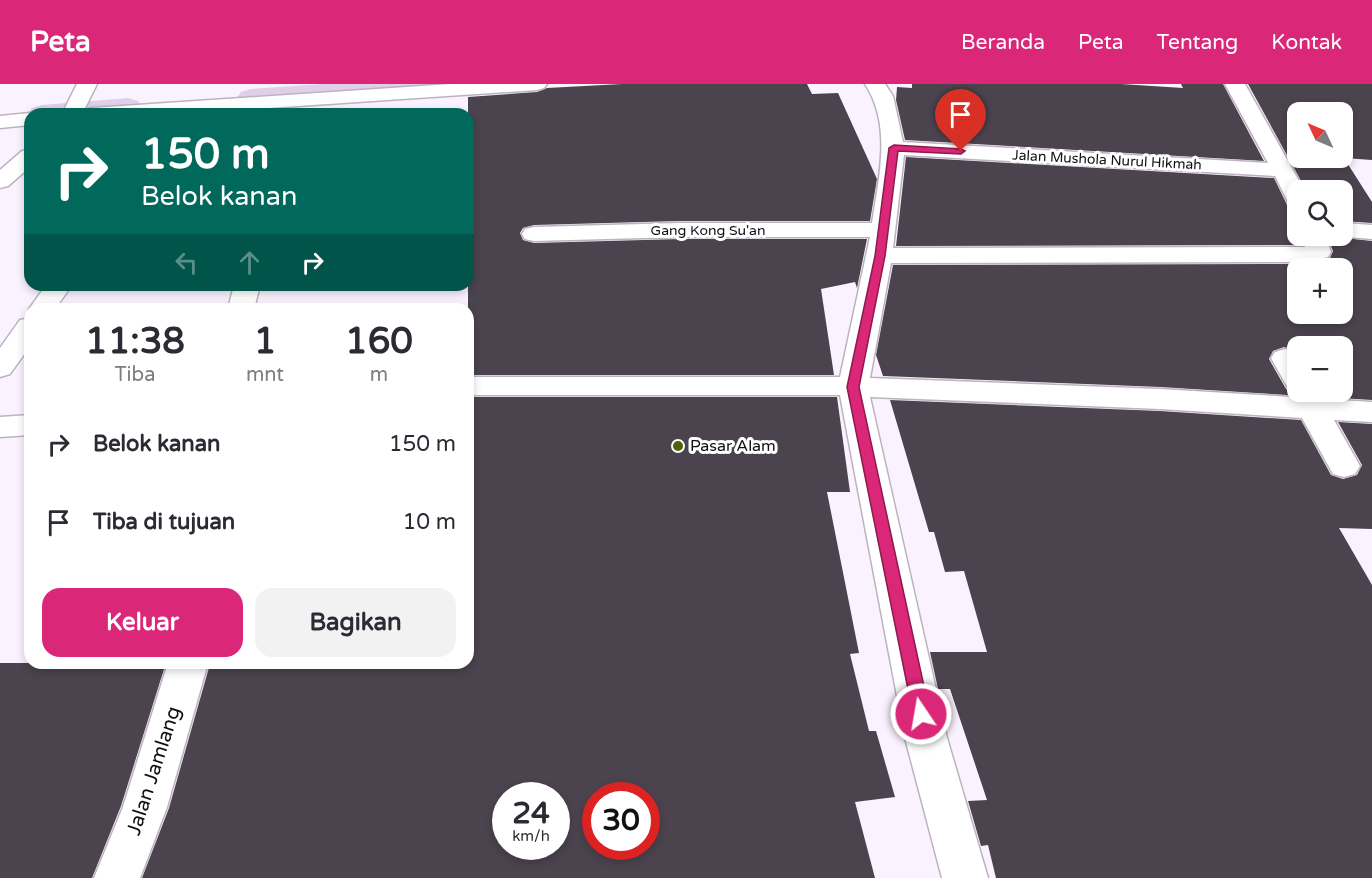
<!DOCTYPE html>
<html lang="id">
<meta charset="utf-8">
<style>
:root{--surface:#fff;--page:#f2f2f3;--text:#2b2b33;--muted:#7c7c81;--accent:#db2777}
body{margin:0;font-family:"Varela Round",sans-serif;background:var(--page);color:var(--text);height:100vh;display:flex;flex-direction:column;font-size:22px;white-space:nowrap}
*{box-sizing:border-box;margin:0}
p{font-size:20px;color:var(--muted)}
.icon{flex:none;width:33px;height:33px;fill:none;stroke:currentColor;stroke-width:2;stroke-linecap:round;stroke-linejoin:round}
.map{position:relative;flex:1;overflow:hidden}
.sheet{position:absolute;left:24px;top:219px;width:450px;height:366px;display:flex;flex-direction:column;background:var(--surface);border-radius:18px;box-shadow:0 3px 9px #0003}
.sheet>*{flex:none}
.guide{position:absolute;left:24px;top:24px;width:450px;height:183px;border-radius:18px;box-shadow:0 3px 9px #0003;background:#00695c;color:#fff;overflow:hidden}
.needle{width:39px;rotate:314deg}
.fabs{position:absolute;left:1287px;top:18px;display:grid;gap:12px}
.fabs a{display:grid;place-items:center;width:66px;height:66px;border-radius:12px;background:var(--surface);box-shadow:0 3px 9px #0003;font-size:30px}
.speed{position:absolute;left:492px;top:698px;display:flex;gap:12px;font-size:30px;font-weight:700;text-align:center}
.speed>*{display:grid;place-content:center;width:78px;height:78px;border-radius:50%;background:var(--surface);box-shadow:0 3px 9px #0003;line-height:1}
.speed small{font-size:15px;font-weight:400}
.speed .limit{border:9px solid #d22;background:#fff;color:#111}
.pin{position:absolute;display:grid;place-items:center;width:51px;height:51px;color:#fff;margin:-62px -26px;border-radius:50% 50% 50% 0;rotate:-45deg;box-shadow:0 0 6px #0007}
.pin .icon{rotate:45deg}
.me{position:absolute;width:66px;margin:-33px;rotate:348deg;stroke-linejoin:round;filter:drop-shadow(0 0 4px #0008)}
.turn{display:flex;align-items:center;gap:21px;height:126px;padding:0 18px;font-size:27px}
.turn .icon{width:78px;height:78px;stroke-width:2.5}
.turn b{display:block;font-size:42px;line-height:51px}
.lanes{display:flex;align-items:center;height:57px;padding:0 18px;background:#0003;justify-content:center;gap:30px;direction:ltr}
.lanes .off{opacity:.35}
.eta{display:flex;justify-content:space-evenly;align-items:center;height:102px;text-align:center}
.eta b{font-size:36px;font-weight:700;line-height:42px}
.button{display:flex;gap:12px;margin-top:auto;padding:12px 18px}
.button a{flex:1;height:69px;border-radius:18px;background:var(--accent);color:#fff;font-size:24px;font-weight:700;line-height:69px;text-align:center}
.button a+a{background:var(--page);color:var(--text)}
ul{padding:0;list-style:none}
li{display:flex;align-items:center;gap:18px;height:78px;padding:0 18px}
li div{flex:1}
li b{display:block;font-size:22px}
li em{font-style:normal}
header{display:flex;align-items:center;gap:36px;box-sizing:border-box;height:84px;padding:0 30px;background:var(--accent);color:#fff}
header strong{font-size:28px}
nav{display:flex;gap:33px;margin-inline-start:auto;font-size:21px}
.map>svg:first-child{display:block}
</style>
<header>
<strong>Peta</strong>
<nav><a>Beranda</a><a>Peta</a><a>Tentang</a><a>Kontak</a></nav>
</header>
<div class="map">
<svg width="1372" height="794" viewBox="0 0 1372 794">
<rect width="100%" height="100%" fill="#fbf2ff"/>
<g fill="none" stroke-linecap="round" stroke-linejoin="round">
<!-- canal -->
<path fill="#e1cee9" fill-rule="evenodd" d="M322 0H443L439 6 429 8 251 23 241 20 237 14 241 8 251 5Z
M128 14 138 17 142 23 138 29 30 30V34L27 30 32 24 42 21Z"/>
</g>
<!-- building -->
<path fill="#4b434e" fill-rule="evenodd" d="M622 0H807L812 10 838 9 877 95 870 137H680L534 141 523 144 520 149 523 156 534 159 680 155H867L857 204 855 198 821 205 834 291H468V13L537 8 547 4Z
M912 0H1121L1183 4 1181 0H1223L1264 77 905 56 896 16 897 3 912 4Z
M1248 0H1372V76L1344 74 1372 118V139L1342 137V106H1306ZM1298 28H1342V74H1298Z
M906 73 1274 94 1288 123 1298 126V152L1302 161 896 162Z
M1327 152 1372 157V316L1324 313 1320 308H1342V262H1298V267L1284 263 1273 267 1269 275 1286 305 1289 307 1288 311 1160 303 883 292 876 271 893 181 1307 180 1330 174 1333 167ZM1298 184H1342V230H1298Z
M468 313H837L850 408H827L859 569 850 570 869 647H876L895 713 855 718 875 794H142L169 724 210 580 468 579ZM506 711H556V762H506ZM596 711H646V762H596Z
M890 316 1160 327 1301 336 1331 391 1343 395 1357 391 1362 381 1338 338 1372 340V445L1339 444 1372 501V794H996L988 761 981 762 968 717 987 716 950 605H938L930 568H987L964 487 945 488 934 448H929Z
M0 579H163L161 582H165L121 722 92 794H0Z"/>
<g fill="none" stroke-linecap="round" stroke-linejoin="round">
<defs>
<path id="minor" d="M77 0H97L82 30 85 26 92 24 451 0H547L544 4 537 6 180 30H62Z
M865 0H885L893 12 903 58 1268 79 1225 0H1245L1304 106H1298V124L1290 122 1275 92 904 71 893 164 1305 163 1301 152H1325L1331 168 1328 173 1307 178 891 179 870 294 1160 305 1292 313 1290 310 1293 305 1288 304 1271 274 1275 268 1285 265 1295 268 1298 271V308H1318L1323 315 1372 318V338L1334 336 1360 382 1355 390 1344 393 1333 390 1302 334 1160 325 870 313 947 654 988 794H942L905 654 840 311H468V293H840L870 153H680L534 157 525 155 522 150 525 145 534 143 680 139H872C879 93 892 41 865 0Z
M30 29 34 30H30V41L0 44V32Z
M30 66V83L8 102 0 104V86L22 67Z
M1342 139 1372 141V155L1335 152H1342Z
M46 201H72L55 225H30V227L29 225Z
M234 201H260L254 225H228Z
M30 234V262L10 290 0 293V264L20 236Z
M30 331V351L0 353V333Z
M168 579H208L167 723 140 794H94L123 723Z"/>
</defs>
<!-- minor casing -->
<use href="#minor" stroke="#bcb3bf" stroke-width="3"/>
<!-- minor -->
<use href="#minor" fill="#fff" fill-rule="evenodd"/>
</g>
<!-- route -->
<path fill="#db2777" stroke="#8e194d" stroke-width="1.5" d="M894 61 961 65 965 67 961 70 898 67 885 172 859 303 930 630 927 636 921 638 915 636 913 630 847 303 875 172 889 64Z"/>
<!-- markers -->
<circle fill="#506108" stroke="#fff" stroke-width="2" cx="678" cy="362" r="6"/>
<g text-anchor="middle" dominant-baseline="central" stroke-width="6" stroke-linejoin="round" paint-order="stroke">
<!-- far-street labels -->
<g font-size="14" fill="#120f13" stroke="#fff">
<text transform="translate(1107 76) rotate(3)">Jalan Mushola Nurul Hikmah</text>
<text x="708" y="146">Gang Kong Su'an</text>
</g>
<!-- poi labels -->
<g font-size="16" fill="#120f13" stroke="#fff" text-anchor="start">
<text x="690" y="362">Pasar Alam</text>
</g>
<!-- near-street labels -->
<g font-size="20" fill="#120f13" stroke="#fff">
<text transform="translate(154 687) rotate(-72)">Jalan Jamlang</text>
</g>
</g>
</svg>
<div class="fabs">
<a><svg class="needle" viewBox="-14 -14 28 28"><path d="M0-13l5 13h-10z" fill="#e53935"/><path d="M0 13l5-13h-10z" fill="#7c7c81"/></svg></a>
<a><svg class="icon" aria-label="search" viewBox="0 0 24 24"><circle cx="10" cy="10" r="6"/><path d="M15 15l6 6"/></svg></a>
<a>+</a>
<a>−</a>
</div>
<div class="speed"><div>24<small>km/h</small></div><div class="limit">30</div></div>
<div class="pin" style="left:961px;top:67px;background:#d93025"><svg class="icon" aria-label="arrive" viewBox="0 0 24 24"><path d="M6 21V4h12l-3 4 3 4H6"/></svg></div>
<svg class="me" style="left:921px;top:630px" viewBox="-20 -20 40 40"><circle r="17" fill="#db2777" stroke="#fff" stroke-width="3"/><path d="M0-11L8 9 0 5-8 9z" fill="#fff"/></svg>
<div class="guide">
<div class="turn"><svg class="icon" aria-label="right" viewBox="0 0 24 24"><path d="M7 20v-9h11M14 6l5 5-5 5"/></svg><div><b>150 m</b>Belok kanan</div></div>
<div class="lanes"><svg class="icon off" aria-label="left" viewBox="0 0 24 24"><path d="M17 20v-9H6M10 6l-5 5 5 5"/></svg><svg class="icon off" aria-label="ahead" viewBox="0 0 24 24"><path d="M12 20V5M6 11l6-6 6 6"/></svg><svg class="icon" aria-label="right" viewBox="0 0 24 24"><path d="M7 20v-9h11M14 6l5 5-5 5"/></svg></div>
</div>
<section class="sheet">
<div class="eta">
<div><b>11:38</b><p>Tiba</p></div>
<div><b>1</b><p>mnt</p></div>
<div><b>160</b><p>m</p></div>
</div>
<ul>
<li><svg class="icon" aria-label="right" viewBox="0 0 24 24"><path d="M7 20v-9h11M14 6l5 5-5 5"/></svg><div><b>Belok kanan</b></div><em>150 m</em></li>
<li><svg class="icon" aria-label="arrive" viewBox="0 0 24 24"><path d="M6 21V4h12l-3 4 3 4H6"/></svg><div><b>Tiba di tujuan</b></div><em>10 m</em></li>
</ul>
<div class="button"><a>Keluar</a><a>Bagikan</a></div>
</section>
</div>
